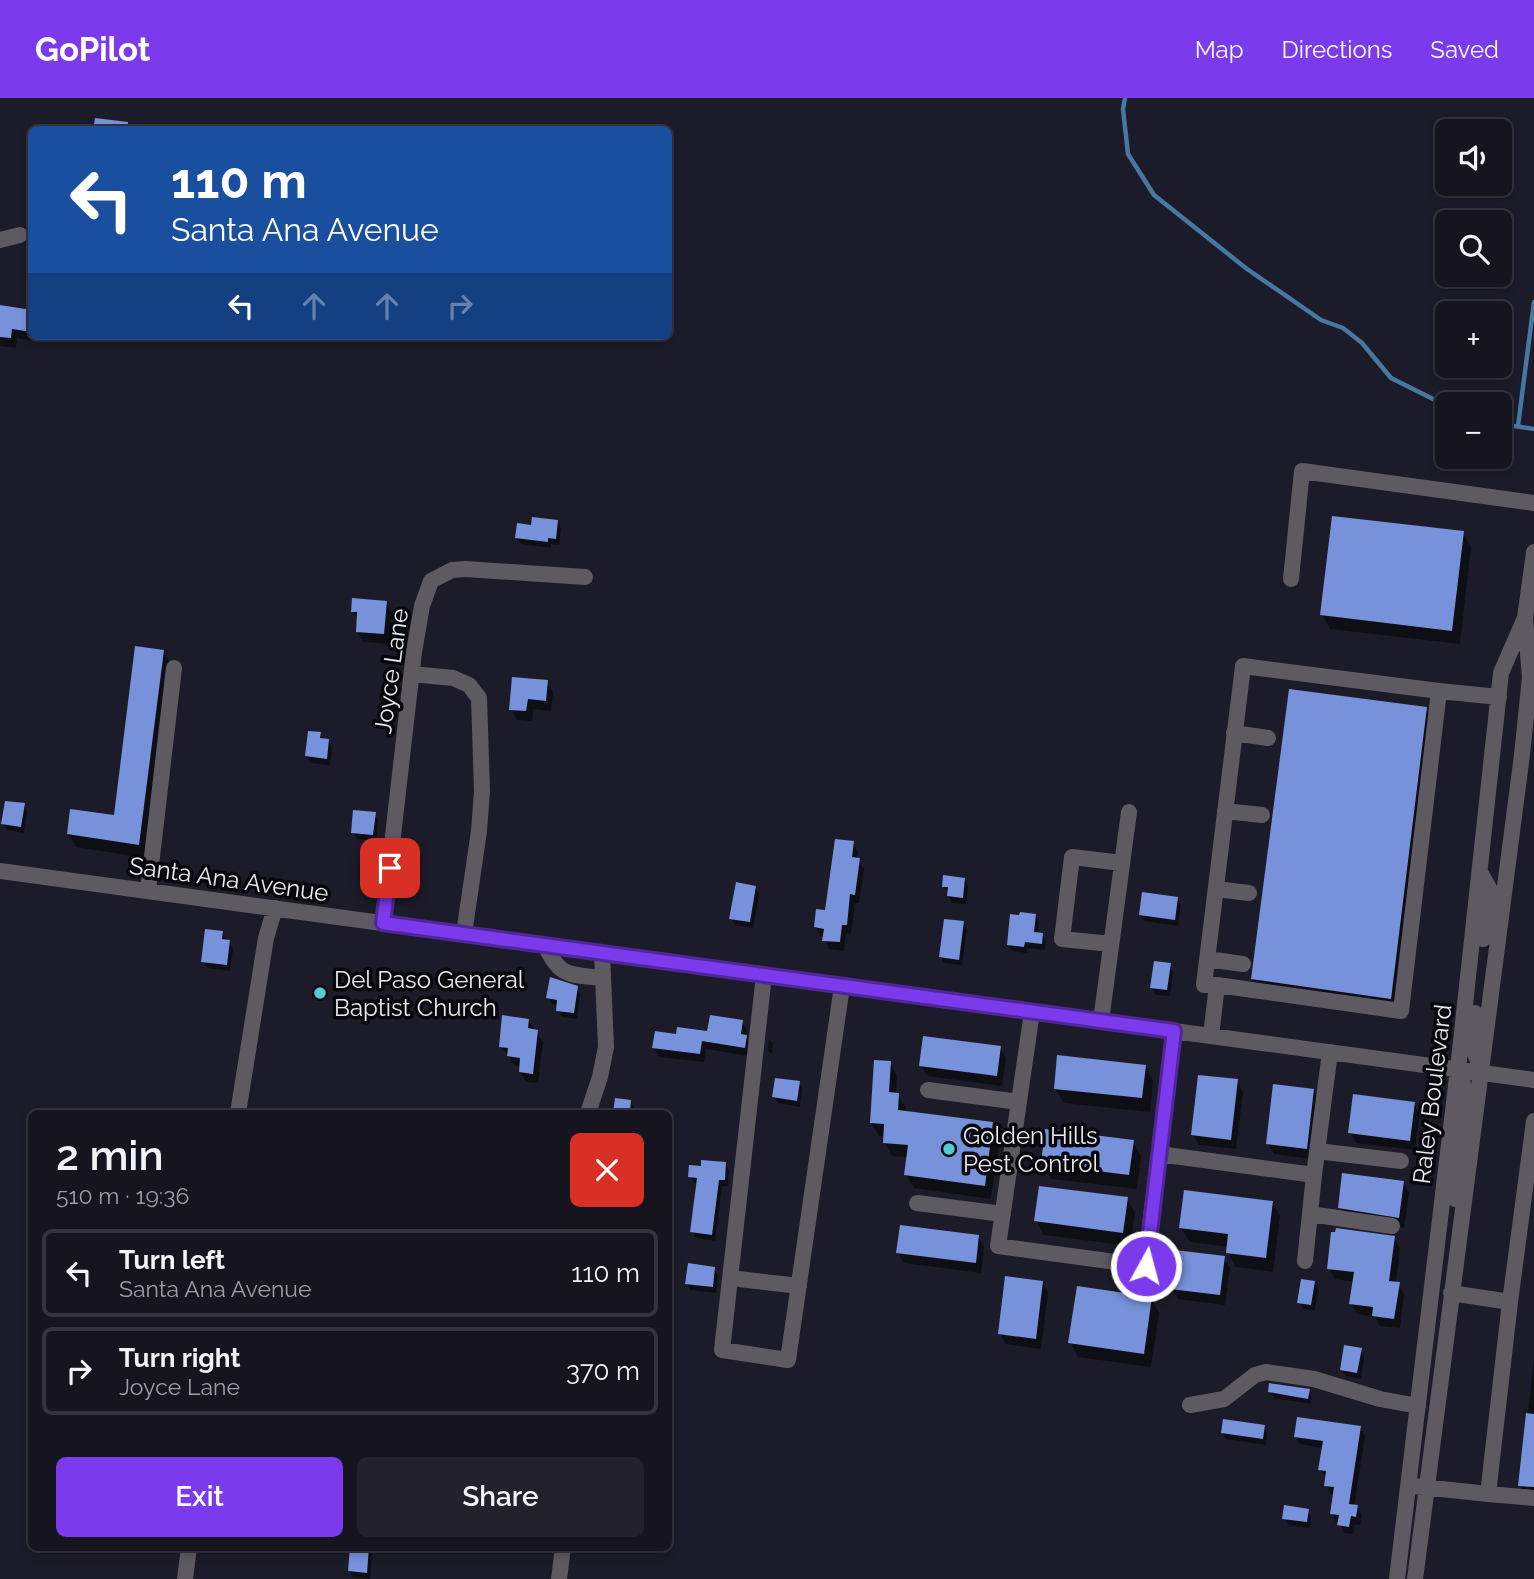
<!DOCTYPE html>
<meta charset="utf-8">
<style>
:root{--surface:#15141f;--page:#22212c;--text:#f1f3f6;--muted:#9d9ea4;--line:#34333d;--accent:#7c3aed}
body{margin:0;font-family:Raleway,sans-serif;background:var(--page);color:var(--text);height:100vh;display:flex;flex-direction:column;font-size:26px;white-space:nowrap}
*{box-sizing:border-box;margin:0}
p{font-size:23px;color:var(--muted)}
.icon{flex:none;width:38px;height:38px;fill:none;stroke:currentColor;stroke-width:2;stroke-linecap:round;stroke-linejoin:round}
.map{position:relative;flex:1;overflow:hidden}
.side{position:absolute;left:28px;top:1012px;width:644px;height:441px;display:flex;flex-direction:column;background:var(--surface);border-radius:10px;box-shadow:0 4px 10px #0003,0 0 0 2px var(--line)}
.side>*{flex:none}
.guide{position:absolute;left:28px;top:28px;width:644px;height:214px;border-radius:10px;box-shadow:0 4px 10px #0003,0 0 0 2px var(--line);background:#1a4fa0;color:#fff;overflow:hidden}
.buttons{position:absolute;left:1435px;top:21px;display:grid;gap:14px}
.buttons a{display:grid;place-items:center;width:77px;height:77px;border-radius:10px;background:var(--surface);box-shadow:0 4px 10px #0003,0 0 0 2px var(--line);font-size:35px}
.pin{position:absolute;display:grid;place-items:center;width:60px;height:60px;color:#fff;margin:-30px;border-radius:14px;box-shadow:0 4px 10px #0006}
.me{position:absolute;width:77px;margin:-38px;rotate:7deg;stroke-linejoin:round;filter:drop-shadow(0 0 5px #0008)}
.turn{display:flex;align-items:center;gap:24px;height:147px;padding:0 28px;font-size:32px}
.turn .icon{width:91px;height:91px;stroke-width:2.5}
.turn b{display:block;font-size:49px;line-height:60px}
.lanes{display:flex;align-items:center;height:66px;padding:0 28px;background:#0003;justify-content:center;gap:35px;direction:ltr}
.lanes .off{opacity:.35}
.round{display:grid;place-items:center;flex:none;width:74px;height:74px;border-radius:10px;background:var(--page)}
.summary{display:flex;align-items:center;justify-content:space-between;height:119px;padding:0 28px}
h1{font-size:42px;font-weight:600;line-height:52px}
.action{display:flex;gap:14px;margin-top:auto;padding:14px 28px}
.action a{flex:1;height:80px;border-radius:10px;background:var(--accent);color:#fff;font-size:28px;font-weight:600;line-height:80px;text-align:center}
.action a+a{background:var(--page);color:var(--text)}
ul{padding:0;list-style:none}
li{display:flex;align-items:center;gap:21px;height:88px;margin:0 14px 10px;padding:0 14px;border:4px solid var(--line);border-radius:10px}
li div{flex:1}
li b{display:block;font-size:26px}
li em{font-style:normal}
header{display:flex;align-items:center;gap:42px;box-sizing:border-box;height:98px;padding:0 35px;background:var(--accent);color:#fff}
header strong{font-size:33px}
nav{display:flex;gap:38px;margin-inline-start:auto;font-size:24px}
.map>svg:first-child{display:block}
</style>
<header>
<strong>GoPilot</strong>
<nav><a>Map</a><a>Directions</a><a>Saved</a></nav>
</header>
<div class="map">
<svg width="1534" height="1481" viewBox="0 0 1534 1481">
<rect width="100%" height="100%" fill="#1c1b29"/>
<!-- shadow -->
<path fill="#0007" d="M0 209 32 213V238H37L36 243 17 240 16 250 0 248Z
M557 423 561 430 559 447 551 446V450L521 446 517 440 532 429Z
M1463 435 1471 449 1460 546 1330 531 1322 516Z
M386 505 392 515 389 546 364 544 357 533 358 523 353 513Z
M163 554 171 567 146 760 76 749 69 736 115 719Z
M546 583 553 594 551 613 533 611 532 623 517 622 511 611Z
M1425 611 1434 625 1398 915 1261 895 1253 881Z
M320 636 323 642H328L332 649 330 667 310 665 307 658Z
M24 707 27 714 24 735 7 732 3 726Z
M374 716 378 722 376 743 357 741 353 734Z
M853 745 858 754 857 761 864 771 859 805H855L851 836 846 835 844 853 829 851 824 838H821L816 829 826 814Z
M964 781 968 788 966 806 952 805 944 788Z
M755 790 759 796 753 830 735 827 731 821Z
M1177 800 1181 807 1178 828 1144 823 1140 817Z
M1035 817 1039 824 1037 836H1042L1046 843 1045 852 1027 850V855L1012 853 1009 847Z
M963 825 967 832 962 867 944 865 940 858Z
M222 835 233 851 230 873 207 870 203 863Z
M1169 867 1173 874 1170 898 1156 897 1152 890Z
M576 889 580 896 577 921 562 919 558 912V907L552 906 548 900Z
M528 922 543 944 538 985 526 984 520 974 521 969 515 968 501 948Z
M742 924 747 932 746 940 751 947 749 958 706 951 704 964 659 959 654 950 677 938 709 935Z
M769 942 773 945 772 956 768 953Z
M1000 950 1006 960 1002 988 927 978 921 968Z
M890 965 897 978 896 996 906 1009 905 1015 992 1026 1000 1039 991 1101 914 1090 906 1077 908 1059 892 1058 885 1045V1038H879L871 1025Z
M1145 968 1153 983 1150 1014 1064 1005 1055 991Z
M1237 983 1243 994 1236 1051 1199 1047 1193 1037Z
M799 985 802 991 800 1009 778 1005 774 999Z
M1313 992 1319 1003 1312 1061 1274 1056 1268 1046Z
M630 1004 634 1010 633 1015H614Z
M1414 1006 1420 1016 1415 1052 1356 1045 1350 1034Z
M1133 1044 1141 1058 1137 1091 1052 1081 1044 1066Z
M725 1066 729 1073 728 1088H722L715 1143 696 1140 692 1133 698 1085H694L690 1078 702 1070Z
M1403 1084 1409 1095 1404 1130 1346 1120 1340 1109Z
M1127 1101 1135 1115 1130 1148 1044 1137 1036 1123Z
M1272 1104 1280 1118 1273 1174 1236 1169 1228 1155 1229 1149 1190 1144 1181 1130Z
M978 1138 984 1149 981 1175 904 1165 898 1155Z
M1394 1140 1400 1150 1396 1185 1398 1186 1404 1196 1400 1230 1380 1228 1375 1219 1357 1216 1351 1206 1354 1184 1335 1181 1329 1171Z
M1224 1160 1230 1170 1225 1207 1178 1201 1172 1190Z
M714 1171 718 1178 716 1195 690 1192 687 1185Z
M1042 1184 1048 1195 1041 1251 1006 1246 1000 1236Z
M1314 1184 1318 1191 1315 1212 1303 1211 1299 1204Z
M1151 1200 1159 1215 1151 1269 1078 1259 1070 1244Z
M1360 1251 1364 1258 1361 1281 1346 1278 1342 1272Z
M1534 1260V1403L1528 1402 1520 1388Z
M1308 1293 1312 1299 1311 1306 1274 1300 1270 1294Z
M1264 1329 1267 1336 1266 1347 1226 1341 1222 1334Z
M1360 1330 1365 1338 1354 1408 1357 1409 1362 1417 1360 1427 1355 1426 1353 1436 1344 1435 1340 1424H1336L1332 1416 1334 1396H1331L1326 1387 1327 1380 1320 1372 1323 1350 1300 1346 1295 1338Z
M1307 1412 1311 1419 1310 1430 1288 1427 1284 1421Z
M352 1449H370L372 1453 370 1481 353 1479 349 1473Z"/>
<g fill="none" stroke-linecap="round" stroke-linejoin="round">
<!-- stream -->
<path stroke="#4678a2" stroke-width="4.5" d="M1125 0 1123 11 1128 56 1154 97 1247 171 1321 222 1343 230 1362 245 1391 280 1439 304 1450 306
M1500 326 1534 331
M1518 328 1534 204"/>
</g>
<!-- building -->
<path fill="#7791da" d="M95 20 128 24V32H93Z
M0 207 32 212 31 234 12 231 11 240 0 239Z
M1332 418 1464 433 1452 533 1320 517Z
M532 419 558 422 556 441 548 440V444L515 440 517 425 531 427Z
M352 500 387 503 384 536 356 534 357 514H351Z
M135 548 164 552 139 747 67 736 70 711 114 717Z
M512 579 548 582 546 603 528 601 526 613 509 612Z
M1289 591 1427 609 1391 901 1251 881Z
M308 633 321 634 320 640 329 641 327 661 305 658Z
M5 703 25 705 21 729 1 726Z
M353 712 376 714 373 737 351 735Z
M835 741 854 743 852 759 860 760 855 797 850 796 847 827H842L840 844 822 843 824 831 814 829 816 811 825 812Z
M943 777 965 780 963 800 947 798 948 789H942Z
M736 784 756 788 750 824 729 821Z
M1142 794 1178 799 1175 822 1139 817Z
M1020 814 1036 816 1034 834 1043 835 1042 846 1025 844 1024 849 1007 847 1010 816 1019 817Z
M944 821 964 823 959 862 939 859Z
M205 831 223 833 222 841 230 842 227 867 201 864Z
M1154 863 1171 865 1167 892 1150 890Z
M550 879 578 888 574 915 556 913 557 902 546 900Z
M502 917 529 921 528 930 538 932 533 976 519 974 520 960 507 958 508 950 499 949Z
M710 917 743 922 741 936 747 937 745 950 702 943 700 956 652 950 655 933 676 936 677 929 707 933Z
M923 938 1001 948 997 978 919 968Z
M1057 957 1146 967 1142 1000 1054 991Z
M874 962 891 963 889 994 899 995 898 1012 993 1024 985 1088 904 1077 908 1047 883 1045 884 1026 870 1025Z
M1198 977 1238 981 1231 1042 1191 1037Z
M775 980 800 983 797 1003 772 999Z
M1273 986 1314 991 1307 1051 1266 1046Z
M1353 996 1415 1004 1410 1043 1348 1035Z
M615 1000 631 1002 630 1015H613Z
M1045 1031 1134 1042 1129 1077 1041 1066Z
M701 1062 726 1064 725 1082H719L712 1137 690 1134 697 1080 688 1079 689 1067 701 1068Z
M1342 1075 1404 1083 1399 1120 1338 1110Z
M1039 1088 1128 1099 1123 1135 1034 1123Z
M1184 1092 1273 1103 1266 1160 1226 1155 1228 1136 1179 1130Z
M900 1127 979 1137 976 1165 896 1155Z
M1336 1130 1395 1138 1389 1183 1400 1184 1394 1221 1372 1218 1373 1209 1349 1206 1354 1174 1327 1171 1331 1134H1335Z
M1175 1152 1225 1158 1220 1197 1170 1191Z
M688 1165 715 1169 713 1189 685 1186Z
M1005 1178 1043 1183 1036 1241 998 1236Z
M1301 1181 1315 1183 1311 1207 1297 1205Z
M1077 1188 1152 1199 1144 1256 1068 1245Z
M1344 1247 1362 1250 1357 1275 1340 1272Z
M1269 1285 1310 1291 1308 1301 1268 1294Z
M1526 1315 1534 1316V1389L1518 1388Z
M1297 1319 1361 1328 1349 1406 1358 1407 1356 1419 1351 1418 1349 1429 1337 1427 1339 1417 1330 1416 1334 1389 1324 1388 1326 1373 1318 1372 1323 1343 1294 1339Z
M1223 1321 1265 1327 1263 1341 1221 1335Z
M1284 1407 1309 1411 1307 1424 1282 1421Z
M350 1449H369L367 1475 348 1473Z"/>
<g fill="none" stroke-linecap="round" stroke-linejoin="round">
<!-- minor -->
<path stroke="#5e5a62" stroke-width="16" d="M0 142 20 137
M1291 481 1302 373 1534 405
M412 576 453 580 469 587 479 600 482 693 479 733 464 836
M1234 635 1268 640
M1225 713 1262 717
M0 773 1534 982
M1480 774 1490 792 1483 841
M1216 791 1249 795
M148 793 174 570
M383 825 414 554 422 508 431 483 452 472 466 471 585 479
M1111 846 1062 841 1072 759 1122 765
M545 847C560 880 569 876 602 880
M1207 861 1243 866
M764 877 722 1252 788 1262 842 888
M1217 887H1204L1243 568 1439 593
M1032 914 998 1148 1145 1168 1174 933
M1475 915 1474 952 1481 972
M1101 923 1129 714
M1211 938 1217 887 1401 913 1439 593 1499 599
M928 992 1019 1004
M238 1015 266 840 275 810
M588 1015 600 979 606 949 602 855
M1317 1053 1401 1063
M1159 1056 1314 1077 1305 1163
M1314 1077 1330 954
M1455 1101 1466 999 1461 978
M917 1105 1003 1116
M1310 1116 1392 1128
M730 1180 799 1188
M1510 1204 1534 1023
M1190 1307 1224 1301 1255 1277 1266 1274 1314 1281 1380 1301 1418 1308
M1414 1388 1488 1396 1510 1204 1451 1195
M1488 1396 1534 1400
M185 1481 189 1449
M559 1481 563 1449
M1397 1481 1458 971 1501 575 1524 522
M1415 1481 1522 657 1530 579 1525 520 1534 454"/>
</g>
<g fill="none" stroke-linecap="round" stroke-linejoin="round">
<defs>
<path id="route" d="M390 770 383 825 1174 933 1146 1168"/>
</defs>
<!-- route casing -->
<use href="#route" stroke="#51269a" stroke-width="18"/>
<!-- route -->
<use href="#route" stroke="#7c3aed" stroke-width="12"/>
</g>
<!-- markers -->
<g fill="#52cdcd" stroke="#07070c" stroke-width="2.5">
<circle cx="320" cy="895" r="7"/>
<circle cx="949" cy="1051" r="7"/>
</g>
<g text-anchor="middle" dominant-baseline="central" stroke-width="7" stroke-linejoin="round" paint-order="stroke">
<!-- street labels -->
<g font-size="24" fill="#e9e9f3" stroke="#07070c">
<text transform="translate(391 573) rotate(-82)">Joyce Lane</text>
<text transform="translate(229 781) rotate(8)">Santa Ana Avenue</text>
<text transform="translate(1432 996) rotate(-83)">Raley Boulevard</text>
</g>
<!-- poi labels -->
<g font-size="24" fill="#e9e9f3" stroke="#07070c" text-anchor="start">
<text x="334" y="881">Del Paso General<tspan x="334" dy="28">Baptist Church</tspan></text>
<text x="963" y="1037">Golden Hills<tspan x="963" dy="28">Pest Control</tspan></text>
</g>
</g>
</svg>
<div class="buttons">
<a><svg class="icon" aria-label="sound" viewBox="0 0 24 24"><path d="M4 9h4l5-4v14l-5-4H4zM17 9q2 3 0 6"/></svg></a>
<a><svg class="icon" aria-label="search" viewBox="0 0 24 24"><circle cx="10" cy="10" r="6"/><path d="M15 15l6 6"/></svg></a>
<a>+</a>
<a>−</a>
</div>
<div class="pin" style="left:390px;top:770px;background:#d93025"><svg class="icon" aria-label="arrive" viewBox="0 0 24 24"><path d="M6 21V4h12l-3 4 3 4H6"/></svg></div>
<svg class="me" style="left:1146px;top:1168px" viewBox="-20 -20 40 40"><circle r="17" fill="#7c3aed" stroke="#fff" stroke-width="3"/><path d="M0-11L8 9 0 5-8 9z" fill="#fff"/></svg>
<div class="guide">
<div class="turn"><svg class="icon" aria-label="left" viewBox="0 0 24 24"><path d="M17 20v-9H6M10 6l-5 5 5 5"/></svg><div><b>110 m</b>Santa Ana Avenue</div></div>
<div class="lanes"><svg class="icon" aria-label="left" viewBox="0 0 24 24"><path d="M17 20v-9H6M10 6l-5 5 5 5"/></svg><svg class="icon off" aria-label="ahead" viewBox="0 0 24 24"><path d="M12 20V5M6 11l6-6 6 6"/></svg><svg class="icon off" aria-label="ahead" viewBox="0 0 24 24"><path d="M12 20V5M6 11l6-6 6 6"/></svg><svg class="icon off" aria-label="right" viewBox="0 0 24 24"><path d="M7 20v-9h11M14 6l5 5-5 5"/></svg></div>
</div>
<section class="side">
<div class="summary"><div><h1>2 min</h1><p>510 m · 19:36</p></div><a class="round" style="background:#d93025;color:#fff"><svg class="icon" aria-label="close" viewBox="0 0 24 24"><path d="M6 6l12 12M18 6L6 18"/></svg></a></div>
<ul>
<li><svg class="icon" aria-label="left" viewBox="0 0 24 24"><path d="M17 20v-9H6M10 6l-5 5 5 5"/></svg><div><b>Turn left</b><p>Santa Ana Avenue</p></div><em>110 m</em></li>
<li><svg class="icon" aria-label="right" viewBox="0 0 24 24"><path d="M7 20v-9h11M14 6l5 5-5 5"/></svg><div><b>Turn right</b><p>Joyce Lane</p></div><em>370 m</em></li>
</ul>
<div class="action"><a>Exit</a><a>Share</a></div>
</section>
</div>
